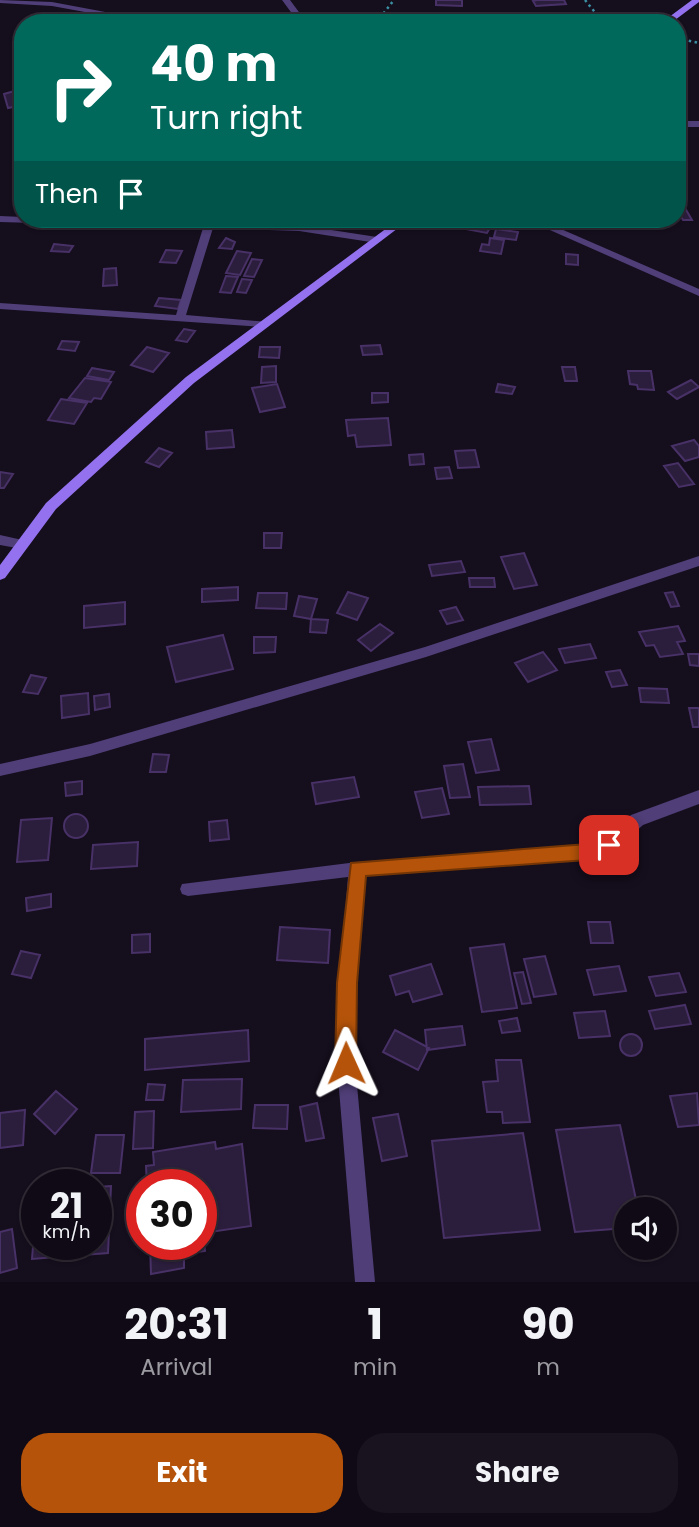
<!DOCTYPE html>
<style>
:root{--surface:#100a16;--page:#19131f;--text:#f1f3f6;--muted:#9c9aa1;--line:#302b35;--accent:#b45309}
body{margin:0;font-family:Poppins,sans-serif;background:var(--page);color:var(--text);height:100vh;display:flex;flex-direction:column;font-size:26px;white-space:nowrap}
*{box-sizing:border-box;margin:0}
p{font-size:23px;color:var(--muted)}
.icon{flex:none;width:38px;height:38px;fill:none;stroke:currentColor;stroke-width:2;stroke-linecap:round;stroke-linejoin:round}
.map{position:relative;height:1282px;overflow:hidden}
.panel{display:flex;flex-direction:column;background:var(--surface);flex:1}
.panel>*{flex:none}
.banner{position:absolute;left:14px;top:14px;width:672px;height:214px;border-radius:28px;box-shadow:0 2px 5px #0004,0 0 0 2px var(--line);background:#00695c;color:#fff;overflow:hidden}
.controls{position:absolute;left:614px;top:1197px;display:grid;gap:14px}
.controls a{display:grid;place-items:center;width:63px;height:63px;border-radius:50%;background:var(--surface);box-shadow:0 2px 5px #0004,0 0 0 2px var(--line);font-size:35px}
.speed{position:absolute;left:21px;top:1169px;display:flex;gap:14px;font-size:35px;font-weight:700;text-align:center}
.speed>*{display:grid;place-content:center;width:91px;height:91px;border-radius:50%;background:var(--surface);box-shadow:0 2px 5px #0004,0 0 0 2px var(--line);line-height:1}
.speed small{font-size:18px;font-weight:400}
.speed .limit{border:10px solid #d22;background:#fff;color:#111}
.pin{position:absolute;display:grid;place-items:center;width:60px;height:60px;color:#fff;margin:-30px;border-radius:14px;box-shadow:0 4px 10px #0006}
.me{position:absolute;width:77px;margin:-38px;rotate:359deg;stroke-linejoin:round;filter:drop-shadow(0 0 5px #0008)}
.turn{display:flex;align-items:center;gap:24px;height:147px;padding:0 21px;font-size:32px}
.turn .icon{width:91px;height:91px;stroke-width:2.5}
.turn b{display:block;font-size:49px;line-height:60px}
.then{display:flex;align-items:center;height:66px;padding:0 21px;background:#0003;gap:14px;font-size:26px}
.eta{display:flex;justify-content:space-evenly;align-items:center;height:119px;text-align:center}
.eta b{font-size:42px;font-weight:700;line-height:49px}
.primary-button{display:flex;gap:14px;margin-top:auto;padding:14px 21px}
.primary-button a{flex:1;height:80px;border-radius:28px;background:var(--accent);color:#fff;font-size:28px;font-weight:700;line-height:80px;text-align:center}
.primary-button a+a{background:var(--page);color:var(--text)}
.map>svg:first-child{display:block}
</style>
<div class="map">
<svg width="699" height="1282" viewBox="0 0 699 1282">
<rect width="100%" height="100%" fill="#150e1d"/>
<!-- building -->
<path fill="#2b1d3c" stroke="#483166" stroke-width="2" d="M436 0H462V6L436 5Z
M537 0H564L566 4 536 6 533 1Z
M282 15 284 22 261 23 259 16Z
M18 90H23V105L8 108 4 94Z
M685 208 692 220H683L677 210Z
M469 222 491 226 487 233 466 229Z
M496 229 518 232 516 240 494 237Z
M226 238 235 242 232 249 219 248Z
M490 238 504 240 501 254 480 251 482 244 489 245Z
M54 244 73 246 69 252 51 251Z
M166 250 182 251 176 263 160 262Z
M237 251 251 253 240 275 226 273Z
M566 254 578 255V265L566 264Z
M252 259 262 260 254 277 244 276Z
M116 268 117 285 103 286 104 269Z
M226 276 238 277 231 293 220 292Z
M242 279 252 280 246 293 237 292Z
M159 298 181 300 178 309 155 306Z
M184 329 195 331 187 342 176 340Z
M62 341 79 342 75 351 58 349Z
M380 345 382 354 363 355 361 346Z
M147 347 169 353 153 372 131 365Z
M260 347H280L279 358 259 357Z
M276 366V382L261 383 262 367Z
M562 367H575L577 381H565Z
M92 368 114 372 109 380 87 376Z
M628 371H651L654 390 638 389 637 385 630 384Z
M85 378 111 382 101 399 94 398 91 402 69 398Z
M691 380 699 387 677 399 668 392Z
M277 384 285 407 260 412 252 388Z
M498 384 515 387 512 394 496 392Z
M372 393H388V402L372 403Z
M61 399 87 403 74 424 48 420Z
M388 418 391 445 357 447 355 435 348 436 346 420Z
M232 430 234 447 207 449 206 432Z
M694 440 699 446V457L685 461 672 446Z
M159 448 172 453 159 467 146 462Z
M475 450 479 467 458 468 455 451Z
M423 454 424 464 410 465 409 455Z
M678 463 694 484 679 487 664 466Z
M449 467 452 478 437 479 435 468Z
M0 472 13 474 4 488H0Z
M264 533H282L281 548H264Z
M524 553 537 585 514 589 501 557Z
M461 561 465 572 432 576 429 565Z
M469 578H494L495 587H470Z
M238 587V600L202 602V589Z
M348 592 368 598 357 620 337 613Z
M673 592 679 606 671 607 665 593Z
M258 593H287L286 609 256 608Z
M299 596 317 599 311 619 294 616Z
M125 602V624L84 628V606Z
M456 607 463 620 447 624 440 611Z
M311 619 328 620 326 633 310 632Z
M380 624 393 633 371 651 358 640Z
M678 626 685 641 677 642 683 654 660 657 654 645 646 646 639 632Z
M223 635 233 669 176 682 167 647Z
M254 637H276L275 652 254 653Z
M590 644 596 658 565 663 559 649Z
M543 652 557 670 528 682 515 663Z
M688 654H699V666L690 665Z
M620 670 627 685 612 687 606 672Z
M31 675 46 678 38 694 23 692Z
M639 688 667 689 669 703 641 702Z
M88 693 89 714 62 718 61 696Z
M109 694 110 707 95 710 94 696Z
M689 708H699V727H693Z
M491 739 499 770 476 773 468 742Z
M153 754 169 755 166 772H150Z
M463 764 470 797 450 798 444 766Z
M354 777 359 797 316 804 312 783Z
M82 781V794L66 796 65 783Z
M529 786 531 804 480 805 478 787Z
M442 788 449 814 422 818 415 792Z
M64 826a12 12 0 1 1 24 0a12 12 0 1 1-24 0Z
M52 818 48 860 17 862 21 820Z
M227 820 229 839 210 841 209 822Z
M138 842 137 866 91 869 93 845Z
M51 894V907L27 911 26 898Z
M588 922H610L613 943H591Z
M280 927 330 930 328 963 277 960Z
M150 934V952L132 953V935Z
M504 944 517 1008 482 1012 470 948Z
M21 951 40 955 31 978 12 974Z
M545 956 556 994 534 997 524 959Z
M431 964 442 994 413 1002 409 991 396 995 390 976Z
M619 966 626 991 594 995 587 970Z
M523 972 531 1003 522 1004 514 973Z
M679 973 686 992 656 996 649 977Z
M685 1005 691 1024 655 1029 649 1011Z
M605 1011 610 1036 579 1038 574 1013Z
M517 1018 520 1031 502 1033 499 1021Z
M462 1026 465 1045 427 1050 425 1030Z
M248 1030 249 1061 145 1070V1039Z
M395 1030 429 1048 418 1070 383 1052Z
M620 1045a11 11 0 1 1 22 0a11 11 0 1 1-22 0Z
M496 1060H521L530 1122 503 1123 502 1112H487L483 1082 498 1081Z
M242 1079 241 1109 181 1112 183 1080Z
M148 1084 165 1085 163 1100H146Z
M56 1091 77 1109 55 1134 34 1114Z
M697 1093 699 1125 678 1127 670 1096Z
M317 1103 324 1138 306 1141 300 1107Z
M255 1105H288L287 1129 253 1128Z
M25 1110 23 1145 0 1148V1113Z
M154 1111 153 1148 133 1149 135 1112Z
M398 1114 407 1156 382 1161 373 1118Z
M620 1125 638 1209H626V1228L575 1232 556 1130Z
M523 1133 540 1230 444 1238 432 1141Z
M96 1135H124L120 1173H91Z
M215 1142 216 1149 242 1144 251 1226 203 1233 205 1251 184 1254V1268L151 1274 150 1244H201V1185H147L146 1166 154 1165 153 1152Z
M111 1186 108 1253 32 1259 37 1197V1244H96V1187Z
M12 1229 17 1268 0 1273V1232Z"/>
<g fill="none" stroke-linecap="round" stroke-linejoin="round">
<!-- path -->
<path stroke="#3b90a3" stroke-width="2.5" stroke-dasharray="2.5 3.5" stroke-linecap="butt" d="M585 0 602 21 608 23
M376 23 394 0
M677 38 699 43"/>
<!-- minor -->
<path fill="#4f3e77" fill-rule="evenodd" d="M0 0 52 2 164 23H145L52 6 0 3Z
M282 0H290L307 23H299Z
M677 121H699V127H677Z
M0 216 23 217V219L299 225 377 237 382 240 377 243 299 231 213 228 186 315 268 322V326L264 327 0 309V303L176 315 203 228 0 222Z
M525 219H538L699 289V296Z
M0 535 27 541 29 544 22 549 0 545Z
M699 556V566L426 657 90 756 0 776V764L90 744 425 647Z
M699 790V804L643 825 615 850 587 859 365 876 353 1041 375 1282H355L335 1041 348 877 188 896 182 894 180 889 182 884 357 862 587 845 604 840 631 815Z"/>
<!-- secondary -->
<path fill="#9472ef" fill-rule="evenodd" d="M692 0H699V2L671 23H661Z
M399 219H410L194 383 56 509 5 578 0 580V565L46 503 186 377Z"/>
</g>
<!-- route -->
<path fill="#b45309" stroke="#753606" stroke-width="2" d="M609 837 615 840 618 845 615 851 587 860 366 876 357 983 356 1063 353 1070 346 1073 338 1070 335 1063 337 983 351 863 587 844Z"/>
</svg>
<div class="controls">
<a><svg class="icon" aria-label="sound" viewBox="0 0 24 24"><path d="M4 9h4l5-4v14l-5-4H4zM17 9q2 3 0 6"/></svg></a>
</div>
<div class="speed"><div>21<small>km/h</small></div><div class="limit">30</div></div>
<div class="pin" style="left:609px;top:845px;background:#d93025"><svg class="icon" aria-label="arrive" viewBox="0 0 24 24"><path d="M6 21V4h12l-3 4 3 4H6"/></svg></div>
<svg class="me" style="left:346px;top:1063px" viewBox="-20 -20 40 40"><path d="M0-17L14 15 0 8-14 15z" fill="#b45309" stroke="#fff" stroke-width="4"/></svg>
<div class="banner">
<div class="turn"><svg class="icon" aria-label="right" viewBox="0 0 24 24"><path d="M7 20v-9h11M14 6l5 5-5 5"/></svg><div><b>40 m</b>Turn right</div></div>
<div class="then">Then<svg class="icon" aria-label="arrive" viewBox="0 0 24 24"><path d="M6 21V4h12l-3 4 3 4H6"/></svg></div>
</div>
</div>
<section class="panel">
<div class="eta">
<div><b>20:31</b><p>Arrival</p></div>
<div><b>1</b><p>min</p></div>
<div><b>90</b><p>m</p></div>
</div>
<div class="primary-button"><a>Exit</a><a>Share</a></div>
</section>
